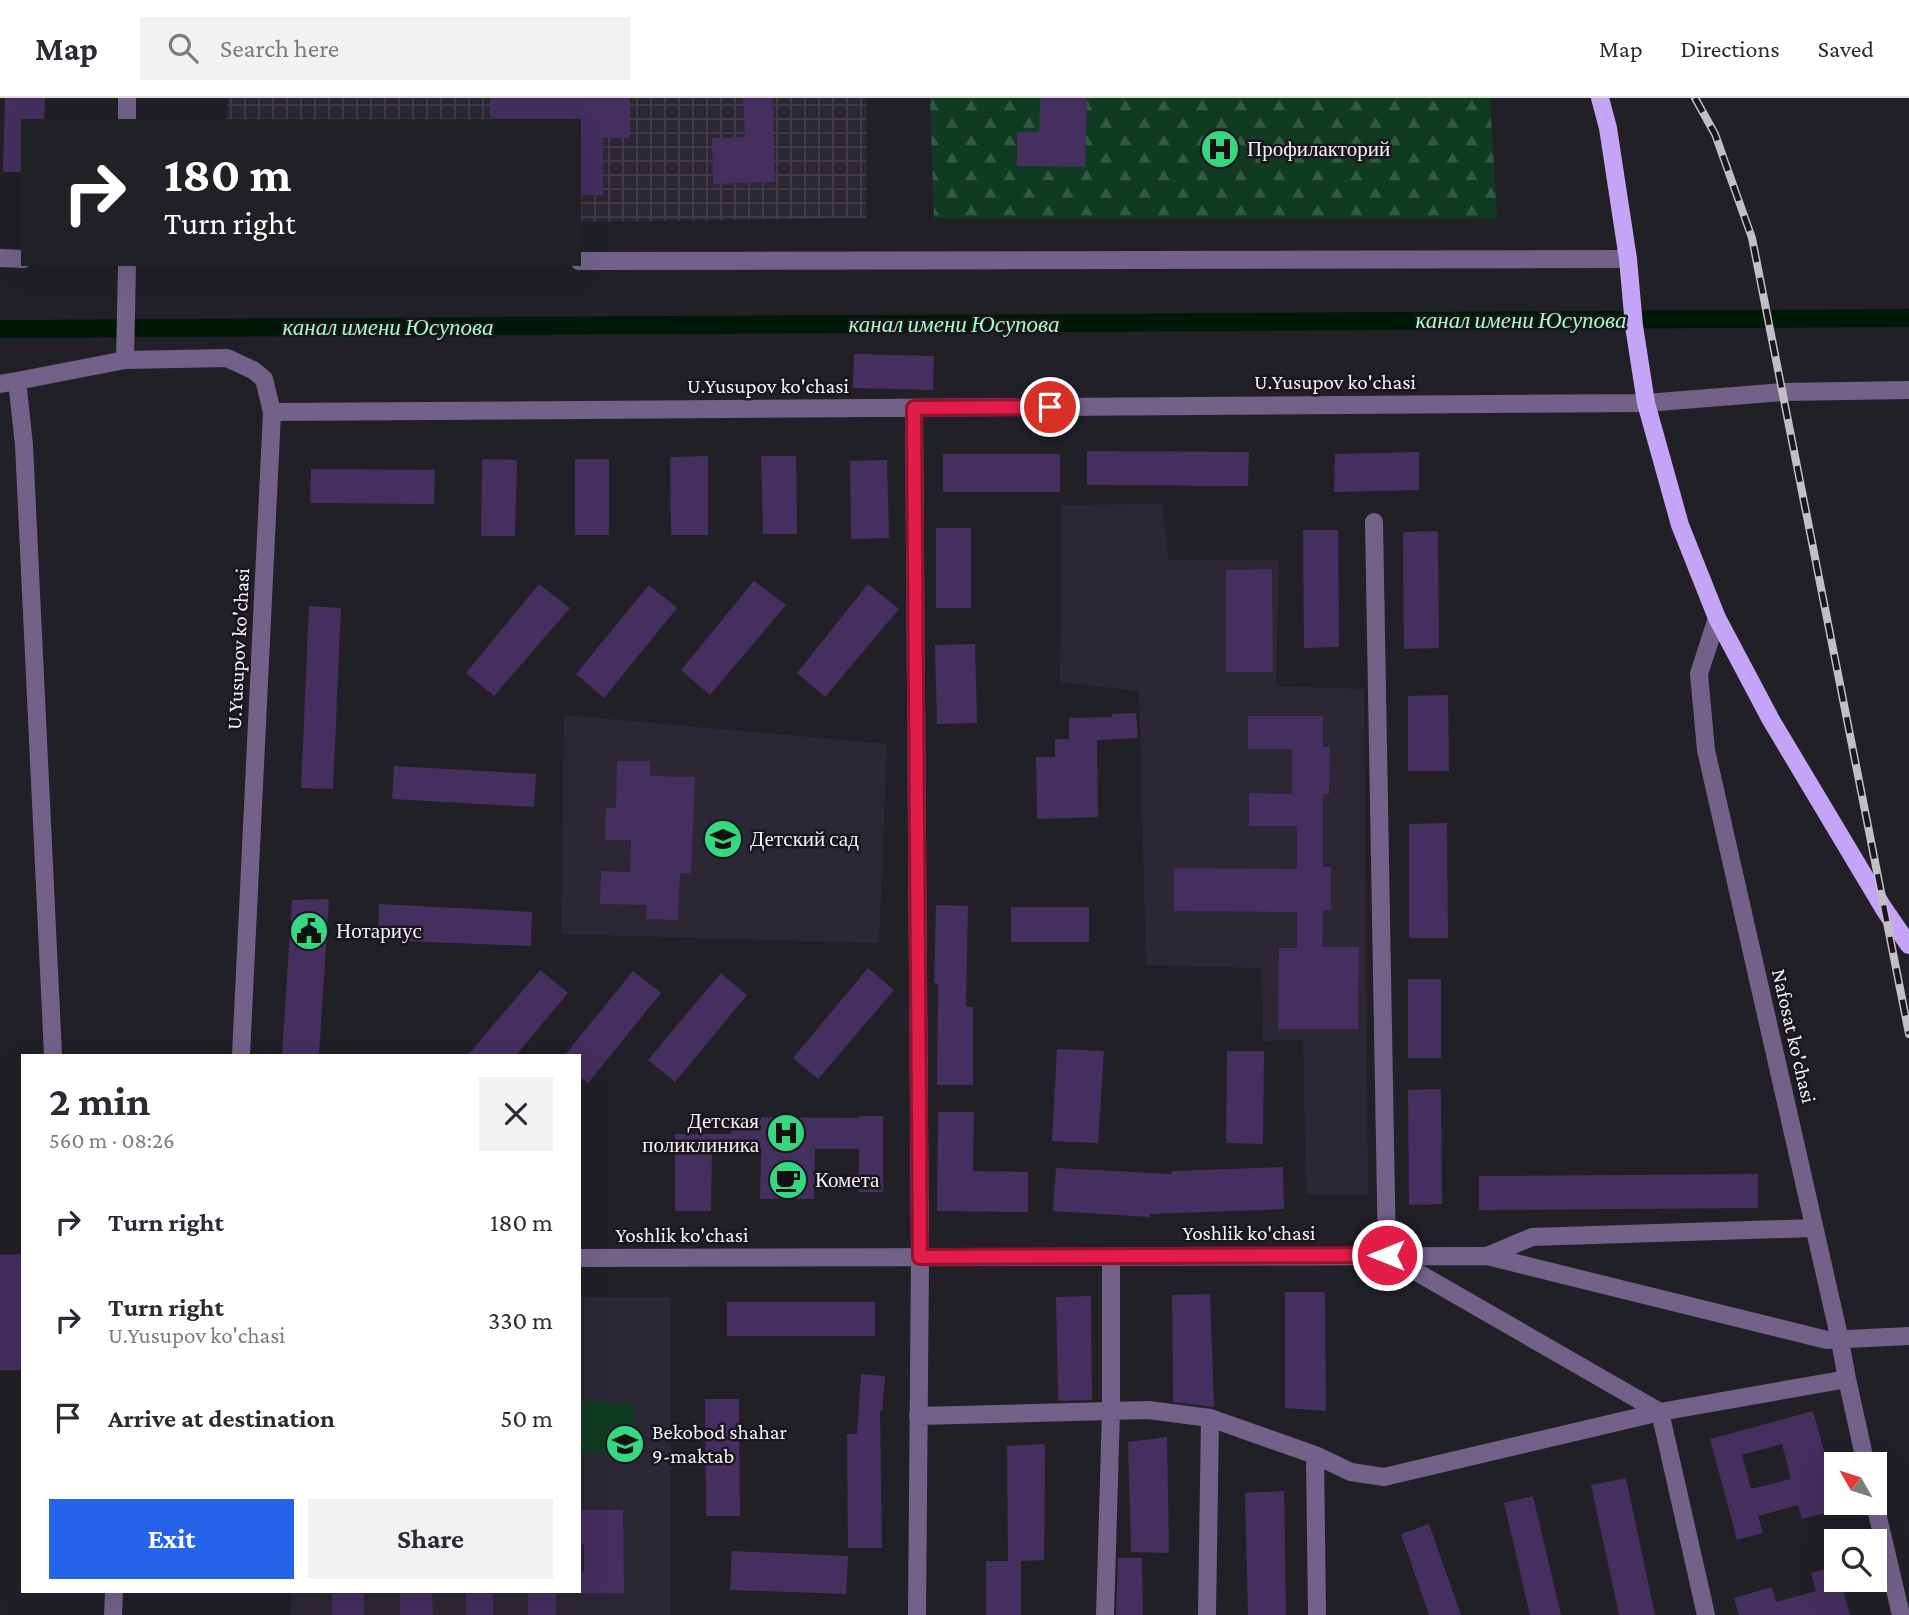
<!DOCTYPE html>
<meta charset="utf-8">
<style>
:root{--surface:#fff;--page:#f2f2f3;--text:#2b2b33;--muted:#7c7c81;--line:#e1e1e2;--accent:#2563eb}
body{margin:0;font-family:"Crimson Pro",serif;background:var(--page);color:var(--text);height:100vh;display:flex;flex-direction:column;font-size:26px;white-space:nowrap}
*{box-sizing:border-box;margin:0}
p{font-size:23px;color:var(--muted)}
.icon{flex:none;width:38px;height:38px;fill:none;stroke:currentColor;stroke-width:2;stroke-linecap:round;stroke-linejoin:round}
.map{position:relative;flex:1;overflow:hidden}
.drawer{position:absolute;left:21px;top:956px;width:560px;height:539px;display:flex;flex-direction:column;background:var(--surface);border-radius:0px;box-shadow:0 7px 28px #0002}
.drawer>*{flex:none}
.guide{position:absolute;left:21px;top:21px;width:560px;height:147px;border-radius:0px;box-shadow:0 7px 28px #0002;background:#202124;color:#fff;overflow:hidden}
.needle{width:46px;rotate:309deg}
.controls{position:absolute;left:1824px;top:1354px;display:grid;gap:14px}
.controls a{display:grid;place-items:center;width:63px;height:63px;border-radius:0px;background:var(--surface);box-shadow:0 7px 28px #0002;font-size:35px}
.pin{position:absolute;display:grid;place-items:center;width:60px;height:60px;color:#fff;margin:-30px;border:4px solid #fff;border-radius:50%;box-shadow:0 2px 7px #0007}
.me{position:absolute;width:77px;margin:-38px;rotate:270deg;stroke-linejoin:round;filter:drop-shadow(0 0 5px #0008)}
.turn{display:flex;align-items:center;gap:24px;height:147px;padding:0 28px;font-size:32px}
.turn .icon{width:91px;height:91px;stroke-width:2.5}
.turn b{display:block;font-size:49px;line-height:60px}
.round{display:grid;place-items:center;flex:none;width:74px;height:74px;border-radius:0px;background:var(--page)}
.summary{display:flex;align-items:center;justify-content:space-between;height:119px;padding:0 28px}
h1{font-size:42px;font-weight:700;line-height:52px}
.button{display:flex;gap:14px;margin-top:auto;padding:14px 28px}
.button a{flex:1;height:80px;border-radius:0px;background:var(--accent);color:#fff;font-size:28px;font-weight:700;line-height:80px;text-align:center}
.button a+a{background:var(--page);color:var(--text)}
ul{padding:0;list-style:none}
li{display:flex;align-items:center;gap:21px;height:98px;padding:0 28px}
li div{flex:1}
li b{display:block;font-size:26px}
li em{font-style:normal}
header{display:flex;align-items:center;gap:42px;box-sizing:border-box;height:98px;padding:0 35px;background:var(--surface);border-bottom:2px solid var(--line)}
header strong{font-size:33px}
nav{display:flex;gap:38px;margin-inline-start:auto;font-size:24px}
.search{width:490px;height:63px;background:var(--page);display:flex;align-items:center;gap:18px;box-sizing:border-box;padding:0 24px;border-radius:0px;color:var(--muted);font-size:26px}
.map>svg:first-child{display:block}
</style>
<header>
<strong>Map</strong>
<div class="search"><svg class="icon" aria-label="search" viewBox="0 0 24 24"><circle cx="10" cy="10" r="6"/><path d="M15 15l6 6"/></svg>Search here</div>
<nav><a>Map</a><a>Directions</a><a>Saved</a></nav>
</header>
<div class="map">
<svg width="1909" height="1517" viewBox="0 0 1909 1517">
<defs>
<pattern id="industrial-grid" width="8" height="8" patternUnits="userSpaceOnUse" patternTransform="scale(1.75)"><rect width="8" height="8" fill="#2c2734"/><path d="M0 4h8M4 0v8" fill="none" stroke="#413c48"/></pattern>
<pattern id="forest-firs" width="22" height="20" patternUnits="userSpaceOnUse" patternTransform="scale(1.75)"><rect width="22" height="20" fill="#103b22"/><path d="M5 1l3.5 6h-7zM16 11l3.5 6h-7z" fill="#335843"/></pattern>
</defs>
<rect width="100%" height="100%" fill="#222027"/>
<!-- built -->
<path fill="#2c2734" d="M1162 406 1169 462H1279L1276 588 1364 591 1368 1096H1306L1303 942 1263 943 1262 870 1146 867 1139 593 1060 584 1062 407Z
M564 617 887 646 879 845 561 836Z
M579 1199H671V1517H291V1493H579Z"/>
<!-- industrial -->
<path fill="url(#industrial-grid)" d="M228 0H867L866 120 579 124V23H226Z"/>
<!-- forest -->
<path fill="url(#forest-firs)" d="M930 0H1490L1497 121 934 120Z"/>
<!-- garden -->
<path fill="#103b22" d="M579 1303 635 1305 632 1357 579 1355Z"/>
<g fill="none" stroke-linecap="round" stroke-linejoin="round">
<!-- canal -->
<path stroke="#001807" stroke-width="18" d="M0 231 1909 220"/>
</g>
<!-- building -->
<path fill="#442f5f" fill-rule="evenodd" d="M5 0H45L44 23H23V74H3Z
M490 0H630V40H603V97H579V23H490Z
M743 0H773L775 84 713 86 712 40 745 39Z
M1040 0H1087L1085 69 1017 68V34H1039Z
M854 256 934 258 933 292 853 290Z
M1087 353 1249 354 1248 388 1087 387Z
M1419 354V392L1334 394 1335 356Z
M943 356H1060V394H943Z
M708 358V437H671L670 359Z
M761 358H796L797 436H763Z
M482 361 517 362 515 438H481Z
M575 361H609V437H575Z
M887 362 889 440 851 441 850 363Z
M311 371 435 372 434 406 310 405Z
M936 430H971V510H936Z
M1303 432H1338L1339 549 1304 550Z
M1438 433 1439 550 1404 551 1403 434Z
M1272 471 1273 574H1226V472Z
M754 483 786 507 710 597 681 572Z
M539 486 570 510 494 598 466 575Z
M868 486 899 511 825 599 797 575Z
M649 487 677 510 604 600 576 576Z
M309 508 341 510 333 691 301 690Z
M975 546 977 625 937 626 935 547Z
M1448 597 1449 673H1408V598Z
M1136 615 1138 640 1097 642 1098 719 1037 721 1036 659H1055V641H1069V620L1112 619V616Z
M1248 618H1323V649H1330L1329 696H1323V769H1331V812H1323L1322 849H1359L1358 931H1278L1279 850H1297V814L1174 813V770L1297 771V728H1249V695L1292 696V651H1248Z
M617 663H650V678L695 679 691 775H680L678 822 646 821 647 807 600 806 601 773 630 774 631 742H605L606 710H616Z
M394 668 536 676 534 709 392 701Z
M1447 725 1448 840H1409V726Z
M329 801 319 957H282L292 802Z
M379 806 532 814 531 848 378 842Z
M936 807 968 808 966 909H973V987H937L938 886 934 885Z
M1011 809H1089V844H1011Z
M868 870 894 892 818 981 793 960Z
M540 872 568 895 516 957H468Z
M633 873 661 895 588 985 579 978V957H565Z
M721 875 747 897 675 984 648 962Z
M1408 881H1441V960H1408Z
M1057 951 1104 953 1098 1045 1052 1043Z
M1227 953H1264L1263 1046 1226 1045Z
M1441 991 1442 1106 1409 1107 1408 992Z
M938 1014H974L973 1073 1028 1074V1114L937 1113Z
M859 1018H883V1094H859V1051H815L814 1101H760L761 1050H712L711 1113H675V1036H731V1019L859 1020Z
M1283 1069 1284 1111 1150 1116V1119L1053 1113 1056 1070 1172 1076V1073Z
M1758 1076V1110L1479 1112V1078Z
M23 1156V1272H0V1157Z
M1285 1194H1325L1326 1313 1285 1310Z
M1210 1196 1214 1309 1173 1304 1172 1197Z
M1091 1198 1092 1302 1058 1303 1056 1199Z
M727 1204H875V1238H727Z
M861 1276 885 1278 882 1313H880L882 1450H848L847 1336H857Z
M705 1301H739L740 1418H706Z
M1813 1313 1836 1396V1405H1838L1840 1411 1802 1421 1798 1407 1758 1418 1763 1435 1737 1442 1710 1341ZM1782 1346 1791 1381 1751 1391 1742 1357Z
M1167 1339 1169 1455 1131 1454 1128 1344Z
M1045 1346 1044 1462 1021 1463V1517H986V1463H1008L1007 1348Z
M1626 1380 1655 1517H1619L1591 1387Z
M1284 1393 1286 1517H1248L1245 1395Z
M1533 1398 1561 1517H1530L1504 1405Z
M579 1412H623L624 1495H579V1474H584V1446H579Z
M1429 1426 1461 1517H1429L1401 1436Z
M732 1453 848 1458 846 1496 730 1492Z
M1118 1460H1142L1143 1517H1116Z
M1836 1468V1482H1840L1850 1517H1739L1734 1500 1772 1489 1776 1504 1816 1493 1811 1475Z
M332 1493H364V1517H332Z
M400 1493H432L433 1517H400Z
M466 1493H493V1517H466Z
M528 1493H556V1517H528Z"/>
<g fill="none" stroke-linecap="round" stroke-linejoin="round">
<!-- minor -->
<path stroke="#72628a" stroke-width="18" d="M127 23V0
M0 160 23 161
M579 163 1628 161
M125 262 227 260 253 272 264 281 272 314
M17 283 125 262 127 166
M0 286 17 283 24 347 53 957
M914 310 920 1159 917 1517
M1374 424 1387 1157 1660 1314 1706 1517
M1717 520 1699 576 1706 652 1839 1238 1847 1281 1866 1367
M241 957 272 314 1646 305 1782 294 1909 292
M1487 1158 1532 1139 1814 1130
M918 1318 1148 1312 1210 1320 1315 1357 1351 1374 1384 1379 1660 1314 1847 1281
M1315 1357 1317 1517
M1874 1402 1901 1517
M1105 1517 1111 1313V1158
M1207 1517 1210 1320"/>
<!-- tertiary -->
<path stroke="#72628a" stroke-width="18" d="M579 1160 1487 1158 1827 1242 1909 1238
M113 1517 114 1493"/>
<!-- primary -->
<path stroke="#c5a3f7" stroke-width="18" d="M1600 0 1608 30 1628 161 1634 228 1646 305 1680 427 1717 520 1771 622 1884 811 1909 847"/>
<defs>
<path id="rail" d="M1695 0 1715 36 1752 140 1909 936"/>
</defs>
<!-- rail casing -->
<use href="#rail" stroke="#c1bfc5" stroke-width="8"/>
<!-- rail -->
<use href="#rail" stroke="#19171d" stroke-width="5" stroke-dasharray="16" stroke-linecap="butt"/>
</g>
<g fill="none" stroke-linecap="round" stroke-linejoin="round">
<defs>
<path id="route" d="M1050 309 914 310 920 1159 1387 1157"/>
</defs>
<!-- route casing -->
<use href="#route" stroke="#92132f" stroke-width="18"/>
<!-- route -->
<use href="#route" stroke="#e11d48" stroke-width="12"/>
</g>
<!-- icons -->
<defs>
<symbol id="hospital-disc" viewBox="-11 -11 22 22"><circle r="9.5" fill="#35d881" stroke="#19171d"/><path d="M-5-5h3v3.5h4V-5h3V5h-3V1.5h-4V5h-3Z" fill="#111"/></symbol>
<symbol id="school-disc" viewBox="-11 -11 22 22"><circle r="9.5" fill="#35d881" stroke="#19171d"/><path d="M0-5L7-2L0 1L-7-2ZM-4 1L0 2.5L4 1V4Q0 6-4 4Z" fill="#111"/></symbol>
<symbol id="civic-disc" viewBox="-11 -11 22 22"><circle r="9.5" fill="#35d881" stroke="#19171d"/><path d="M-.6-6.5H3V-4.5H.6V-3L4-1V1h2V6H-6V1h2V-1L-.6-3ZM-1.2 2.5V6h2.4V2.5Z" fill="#111"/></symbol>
<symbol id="cafe-disc" viewBox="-11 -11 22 22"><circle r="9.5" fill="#35d881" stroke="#19171d"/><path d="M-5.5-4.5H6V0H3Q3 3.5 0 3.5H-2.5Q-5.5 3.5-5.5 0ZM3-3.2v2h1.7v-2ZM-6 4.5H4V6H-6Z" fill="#111"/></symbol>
</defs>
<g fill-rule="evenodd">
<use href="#hospital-disc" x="1198" y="29" width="44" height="44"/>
<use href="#school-disc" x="701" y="719" width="44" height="44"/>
<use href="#civic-disc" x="287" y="811" width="44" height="44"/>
<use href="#hospital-disc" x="764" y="1013" width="44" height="44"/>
<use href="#cafe-disc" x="766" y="1060" width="44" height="44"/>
<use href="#school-disc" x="603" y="1324" width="44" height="44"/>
</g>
<g text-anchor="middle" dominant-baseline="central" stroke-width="5" stroke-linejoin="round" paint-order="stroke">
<!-- poi labels -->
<g font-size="21" fill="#f4f2f7" stroke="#19171d" text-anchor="start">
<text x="1247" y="51">Профилакторий</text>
<text x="750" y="741">Детский сад</text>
<text x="336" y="833">Нотариус</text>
<text x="759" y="1023" text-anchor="end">Детская<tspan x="759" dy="24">поликлиника</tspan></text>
<text x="815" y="1082">Комета</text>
<text x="652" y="1334">Bekobod shahar<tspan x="652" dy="24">9-maktab</tspan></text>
</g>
<!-- street labels -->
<g font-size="21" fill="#f4f2f7" stroke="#19171d">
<text x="1335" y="284">U.Yusupov ko'chasi</text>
<text x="768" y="288">U.Yusupov ko'chasi</text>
<text transform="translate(238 551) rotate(-87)">U.Yusupov ko'chasi</text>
<text transform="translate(1794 938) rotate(77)">Nafosat ko'chasi</text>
<text x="1249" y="1135">Yoshlik ko'chasi</text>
<text x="682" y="1137">Yoshlik ko'chasi</text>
</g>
<!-- water labels -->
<g font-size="23" font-style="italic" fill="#a6fbc2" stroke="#19171d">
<text x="1521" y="222">канал имени Юсупова</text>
<text x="954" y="226">канал имени Юсупова</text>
<text x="388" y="229">канал имени Юсупова</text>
</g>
</g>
</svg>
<div class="controls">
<a><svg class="needle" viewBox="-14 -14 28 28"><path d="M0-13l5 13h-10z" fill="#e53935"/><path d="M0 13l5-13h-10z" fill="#7c7c81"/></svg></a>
<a><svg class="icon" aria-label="search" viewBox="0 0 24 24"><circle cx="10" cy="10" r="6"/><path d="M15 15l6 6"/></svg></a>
</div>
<div class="pin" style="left:1050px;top:309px;background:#d93025"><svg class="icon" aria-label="arrive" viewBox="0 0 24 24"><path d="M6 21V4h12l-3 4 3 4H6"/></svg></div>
<svg class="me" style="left:1387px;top:1157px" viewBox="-20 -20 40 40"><circle r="17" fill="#e11d48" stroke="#fff" stroke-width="3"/><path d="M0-11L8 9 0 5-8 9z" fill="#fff"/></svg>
<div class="guide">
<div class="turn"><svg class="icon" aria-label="right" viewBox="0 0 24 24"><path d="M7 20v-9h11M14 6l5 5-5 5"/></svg><div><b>180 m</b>Turn right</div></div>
</div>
<section class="drawer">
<div class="summary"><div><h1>2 min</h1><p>560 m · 08:26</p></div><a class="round"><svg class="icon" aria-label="close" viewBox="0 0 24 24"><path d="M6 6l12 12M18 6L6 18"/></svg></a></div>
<ul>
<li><svg class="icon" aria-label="right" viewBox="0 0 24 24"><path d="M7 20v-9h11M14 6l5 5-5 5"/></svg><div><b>Turn right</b></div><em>180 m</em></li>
<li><svg class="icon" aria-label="right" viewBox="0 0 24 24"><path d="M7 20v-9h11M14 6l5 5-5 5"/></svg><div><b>Turn right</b><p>U.Yusupov ko'chasi</p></div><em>330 m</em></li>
<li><svg class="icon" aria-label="arrive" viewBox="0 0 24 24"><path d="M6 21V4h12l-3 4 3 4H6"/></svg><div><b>Arrive at destination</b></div><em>50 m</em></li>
</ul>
<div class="button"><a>Exit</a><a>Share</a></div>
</section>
</div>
